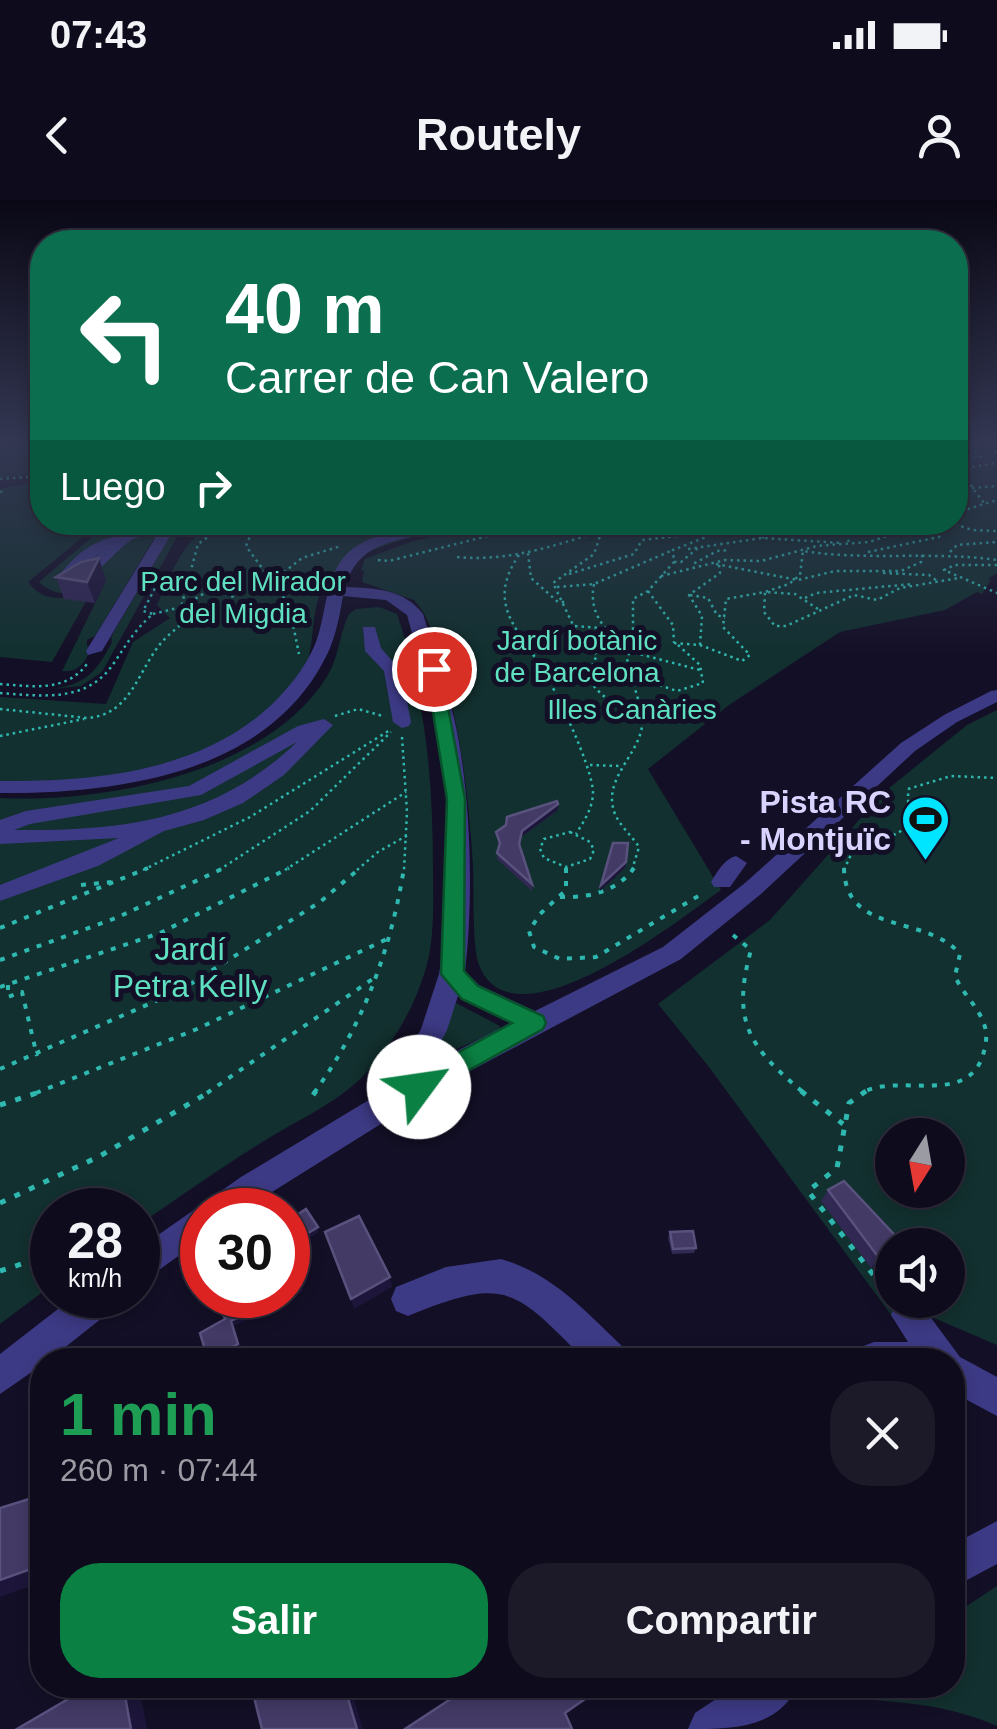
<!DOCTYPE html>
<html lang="es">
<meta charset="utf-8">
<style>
:root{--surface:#0e0b1c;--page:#1c1929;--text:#f1f3f6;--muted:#9b9ba3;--line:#2e2b3b;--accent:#0b8043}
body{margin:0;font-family:Helvetica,sans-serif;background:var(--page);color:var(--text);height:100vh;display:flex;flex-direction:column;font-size:38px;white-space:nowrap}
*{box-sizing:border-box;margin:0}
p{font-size:32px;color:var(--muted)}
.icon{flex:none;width:55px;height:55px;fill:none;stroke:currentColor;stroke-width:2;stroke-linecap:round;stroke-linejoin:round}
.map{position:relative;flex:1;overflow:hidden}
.sheet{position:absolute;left:30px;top:1148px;width:935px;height:350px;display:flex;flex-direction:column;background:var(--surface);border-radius:40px;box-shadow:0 5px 15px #0003,0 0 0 2px var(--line)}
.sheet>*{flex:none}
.guide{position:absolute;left:30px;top:30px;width:938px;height:305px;border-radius:40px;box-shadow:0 5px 15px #0003,0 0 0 2px var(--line);background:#0b6e4f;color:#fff;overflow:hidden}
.needle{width:65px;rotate:191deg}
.buttons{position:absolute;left:875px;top:918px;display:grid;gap:20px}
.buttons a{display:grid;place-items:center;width:90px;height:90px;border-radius:50%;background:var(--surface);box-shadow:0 5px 15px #0003,0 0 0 2px var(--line);font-size:50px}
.speed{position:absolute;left:30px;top:988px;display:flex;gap:20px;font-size:50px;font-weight:700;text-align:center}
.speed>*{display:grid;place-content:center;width:130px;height:130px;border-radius:50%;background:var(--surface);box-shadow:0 5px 15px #0003,0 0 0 2px var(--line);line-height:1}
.speed small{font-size:25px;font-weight:400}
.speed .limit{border:15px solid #d22;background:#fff;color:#111}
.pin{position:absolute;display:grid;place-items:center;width:85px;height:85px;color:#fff;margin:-42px;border:5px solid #fff;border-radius:50%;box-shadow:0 2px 10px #0007}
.me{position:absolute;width:110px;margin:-55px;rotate:59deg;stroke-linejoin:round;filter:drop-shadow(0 0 8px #0008)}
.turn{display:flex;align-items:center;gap:35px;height:210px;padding:0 30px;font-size:45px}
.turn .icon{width:130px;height:130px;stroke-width:2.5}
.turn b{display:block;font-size:70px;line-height:85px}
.then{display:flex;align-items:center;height:95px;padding:0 30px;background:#0003;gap:20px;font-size:38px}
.round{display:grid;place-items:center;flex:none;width:105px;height:105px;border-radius:40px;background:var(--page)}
.summary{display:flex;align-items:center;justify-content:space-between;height:170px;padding:0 30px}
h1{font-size:60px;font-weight:700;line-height:75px;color:#1e9e55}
.primary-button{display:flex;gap:20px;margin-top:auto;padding:20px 30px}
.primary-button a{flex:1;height:115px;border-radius:40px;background:var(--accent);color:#fff;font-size:40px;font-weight:700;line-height:115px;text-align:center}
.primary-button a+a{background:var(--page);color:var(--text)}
.status{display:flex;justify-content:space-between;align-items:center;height:70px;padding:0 50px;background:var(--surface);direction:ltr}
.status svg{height:28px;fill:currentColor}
header{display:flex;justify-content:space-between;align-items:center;height:130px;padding:0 30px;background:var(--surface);font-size:45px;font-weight:700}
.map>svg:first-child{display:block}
</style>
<div class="status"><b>07:43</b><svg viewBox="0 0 49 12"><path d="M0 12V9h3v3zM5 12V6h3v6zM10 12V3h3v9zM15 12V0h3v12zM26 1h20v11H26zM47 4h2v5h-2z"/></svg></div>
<header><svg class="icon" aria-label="back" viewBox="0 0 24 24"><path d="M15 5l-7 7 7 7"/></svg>Routely<svg class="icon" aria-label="person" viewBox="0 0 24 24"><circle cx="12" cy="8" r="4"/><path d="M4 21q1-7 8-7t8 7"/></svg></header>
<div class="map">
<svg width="997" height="1529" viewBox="0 0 997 1529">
<rect width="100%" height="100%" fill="#130f26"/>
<!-- green -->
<path fill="#12302f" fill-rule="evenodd" d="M0 242H42V274L0 278Z
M955 242H997V373L988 379 991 380 982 394 977 392 945 410 840 432 729 505 648 569 721 690C680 719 513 852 479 765 472 747 474 689 473 666 469 602 462 539 445 478 438 453 433 420 414 400L362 382 364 371 361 370 365 359 413 341 494 323 955 322Z
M42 281V322L100 323 28 382C46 406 71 399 94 387L52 462 0 457V289Z
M223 322 460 323C418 336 333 351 318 400 311 423 314 452 303 474 270 541 145 576 76 582 51 585 25 583 0 583V497L106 504 133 442 170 418 157 405C173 372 184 331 223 322Z
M194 323H204L177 337 102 472 81 486 42 490C83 486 94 477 112 442L111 437 170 336Z
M163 332 153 340 95 436 87 440V446L91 448C86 462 78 473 62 471L104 385C81 392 58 401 39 382L92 337 118 333 97 344 62 379 130 338Z
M379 407 397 414C426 499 433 581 433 670 433 701 435 737 426 768 414 809 394 842 366 873 338 903 299 919 264 941 221 967 180 997 138 1025V1010H52V1085L0 1124V598C104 603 265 574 326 478 339 459 339 434 349 414L356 409Z
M997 510V1145L920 1112 894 1119 709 867 658 804 770 720 883 593 967 525ZM892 935H948V990H892ZM892 1045H948V1100H892Z
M456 803 500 826 499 830 428 862Z
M997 1386V1526C943 1502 883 1500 824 1498L845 1485H952L953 1415Z"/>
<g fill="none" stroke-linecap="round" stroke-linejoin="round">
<!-- path-far2 -->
<path stroke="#2fb8b0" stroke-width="2.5" stroke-dasharray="2.5 4" stroke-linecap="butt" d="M985 242 997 253
M955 255 981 257 974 251 976 247 964 242
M955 273 970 284 984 303
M955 276 972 267 997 263
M0 279 42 276
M972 288 997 286
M0 292 5 291
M955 299 973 291
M955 313 997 300
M277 322 251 334 246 346 289 405 299 454
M612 322 600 336 594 354 553 383 575 429 597 455 587 477C601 497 616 509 641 509L627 462 633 433V399L648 391 674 362 673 350 711 335
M949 322 972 330 997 331
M551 330 564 322
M191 335 214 322
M762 338 778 326
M849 342 845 335 863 322
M688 349 762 338 842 343
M868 352 939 337 943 325
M950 352 957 345 997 342
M528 353 531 378 558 402H565
M519 355C487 402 515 426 540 465 555 488 592 566 593 592 593 608 584 621 576 634
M457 357C519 363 573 338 632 322
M378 360 389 361 543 322
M674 362H681L699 347
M716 364 798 380 835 371H901L921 362 923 352
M997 365H955L944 370 997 393
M694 369 693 364 717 351 729 350
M883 373 929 375 936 380
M569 374 634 354 642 340 802 322
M661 376 725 360 761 361 817 346 869 342 893 334 928 333 942 322
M594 384C588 414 606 432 628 449
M557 387 594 384 673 350
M648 391 673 425 674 443
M690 395 708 398 717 415 725 418
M805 398 816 393 912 384
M818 409 795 394 765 392 789 384 800 375 803 351C867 361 932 351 997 360
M153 414 181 407 210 390 234 397V382L270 383 302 358 341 346
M575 426 601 428
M674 443 700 445 742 461 750 455 723 427 726 399 765 392 764 412 775 426H786L854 395 877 400 900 388 959 378
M700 445 702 416 689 395 720 373 719 365
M628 451 700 470
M635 477 677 491 703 483 700 465 678 445
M0 484C32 486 65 493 87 464
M0 493C43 496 87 503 114 463 126 445 136 428 153 414L143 411 162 375
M0 509 87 518C131 515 137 472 161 443 168 435 177 428 185 421L181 407 198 344 229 322
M335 516 358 509 383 516
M0 536 84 519
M402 537 407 612 404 670
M590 565 620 566
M908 589 951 576 997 578
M570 632 590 642 594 650 590 659 566 667 544 658 540 649 544 639Z
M143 670 250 617 390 530
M219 670 310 611 391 532
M285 670 406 592
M357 670 378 652 408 635
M632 670 639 647C632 636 620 626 615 614 599 574 652 549 641 509
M844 670 853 650C895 624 910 652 908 589"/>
<!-- path-far1 -->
<path stroke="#2fb8b0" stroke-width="4" stroke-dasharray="5 8" stroke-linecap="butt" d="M566 668V690L540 714 529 731 534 747 560 759 596 757 705 692
M844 668C845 736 927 714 960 754L955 776C962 793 978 806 984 824 988 834 986 844 983 855 967 907 897 872 862 893
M81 685 111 682
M560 697C588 698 617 692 634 668
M0 728 148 668
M733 735 751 750C731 822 749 847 804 893
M0 760 116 718 224 668
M8 785V797L22 792 37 856
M0 787 160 733 289 668
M0 869 181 790 320 702 360 668
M36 893 197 829 387 739
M207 893 374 778
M314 893C363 826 391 749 404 668"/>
<!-- path -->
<path stroke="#2fb8b0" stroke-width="5" stroke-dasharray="6 10" stroke-linecap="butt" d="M801 891 843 924
M866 891 849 903 837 968 808 991 889 1095
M313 895 316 891
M0 905 43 891
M0 1003 100 956 211 891
M0 1071 52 1054"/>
<!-- minor -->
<path fill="#3d3a85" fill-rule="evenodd" d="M438 322H464C421 346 364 326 345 387 375 388 404 389 423 414 433 448 446 483 454 518 471 590 474 698 465 771L479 785 535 811 663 747 745 683 901 543 944 515 991 491 997 490V502L957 522 915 551 761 694 681 759 440 887 243 1010H202V1039L138 1085V1049L241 977 387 889 421 829 439 774 444 746 446 599 436 519 407 415 386 400 343 396C340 413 337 431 330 448 275 573 120 594 0 593V581C101 582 219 570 288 487 299 475 310 457 316 442 327 413 325 371 351 350 374 332 410 328 438 322ZM458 796 510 823 428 866 447 830Z
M176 323 183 327 169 338 102 451 88 455 86 451 157 335C150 336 140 336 133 339 110 352 88 396 58 377 97 326 124 340 176 323ZM107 347 78 372H77Z
M363 427H375L381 448 401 471 411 522 409 526 402 528 393 522 384 471 365 451Z
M324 519 333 525 284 575 243 603 204 620 164 631 98 666 0 701V685L119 638 0 644V620L26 611 189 586 298 526ZM297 542C215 620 124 631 14 630L30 624 201 595Z
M736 656 747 663 730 687H714L711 682C717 672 724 659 736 656Z
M501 1059C553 1074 585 1111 623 1147L628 1160H585C514 1088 506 1076 408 1116L396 1111 391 1099 396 1087 446 1067Z
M76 1095H121L116 1107 49 1160H42V1165L0 1194V1154Z
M903 1100 920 1103 960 1157 997 1177V1216L952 1192V1160H856L861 1147 874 1142H908L891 1115 896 1103Z
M997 1321V1364L952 1388V1345Z
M737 1485H798C778 1529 732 1529 688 1529L695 1513Z"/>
</g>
<!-- wall -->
<path fill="#312854" d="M56 377 106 380 95 403 64 399Z
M558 604V610L521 637 520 646 532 684V691L497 659 499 646 496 632 506 625Z
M828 990 904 1045 871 1068 821 1001Z
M670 1032 696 1048 694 1053 672 1054 668 1038Z"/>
<!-- shaded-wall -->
<path fill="#1d163a" d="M99 358 106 380 95 403 87 382Z
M558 604V610L521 637 519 650 522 631Z
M626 662 625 668 600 691 601 685Z
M318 1027 319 1032 288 1051 303 1091 234 1126 241 1148 220 1160H208L231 1121 283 1095H288V1045Z
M892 1051V1057L871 1068 879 1058Z
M390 1077 392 1087 354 1109 351 1099Z
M42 1365V1382L0 1397V1380Z
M123 1485H139L147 1529H131Z
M344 1485H350L363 1529H357Z"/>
<!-- building -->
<path fill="#433a66" stroke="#5a527e" stroke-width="2.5" d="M99 358 87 382 56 377 81 362Z
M557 601 558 604 522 631 519 644 532 684 497 653 500 643 496 632 506 625 507 617Z
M613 643H628L626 662 601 685Z
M844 981 904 1045H892V1051L879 1058 828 990Z
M306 1009 318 1027 288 1045V1021Z
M359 1016 390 1077 351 1099 325 1032Z
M693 1031 696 1048 673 1049 670 1032Z
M288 1050 301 1086 288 1093Z
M217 1095H283L231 1121 238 1144 208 1160 200 1133 225 1119Z
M42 1295V1365L0 1380V1308Z
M92 1485H123L131 1529H17Z
M251 1485H344L357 1529H262Z
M472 1485H605L565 1513 572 1529H405Z"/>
<!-- sky -->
<linearGradient id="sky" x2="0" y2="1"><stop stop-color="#0a0815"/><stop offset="0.53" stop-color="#333752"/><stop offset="1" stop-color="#333752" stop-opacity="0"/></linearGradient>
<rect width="997" height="456" fill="url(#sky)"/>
<!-- route -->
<path fill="#0b8043" stroke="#07532c" stroke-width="2.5" d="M434 465 441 469 465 599 464 771 478 786 543 816 546 823 543 829 419 898 410 894 406 887 410 879 512 823 462 799 441 774 447 599 426 469Z"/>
<!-- icons -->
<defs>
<symbol id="stadium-pin" viewBox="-11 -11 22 30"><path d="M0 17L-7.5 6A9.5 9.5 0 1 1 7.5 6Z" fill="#00e5ff" stroke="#130f26"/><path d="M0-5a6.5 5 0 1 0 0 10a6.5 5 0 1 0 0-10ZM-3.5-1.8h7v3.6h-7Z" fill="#111"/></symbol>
</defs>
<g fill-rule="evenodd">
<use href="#stadium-pin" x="898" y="592" width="55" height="75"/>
</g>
<g text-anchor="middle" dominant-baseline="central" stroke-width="10" stroke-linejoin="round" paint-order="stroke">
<!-- far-park labels -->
<g font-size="28" fill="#5fe0c0" stroke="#130f26">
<text x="243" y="381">Parc del Mirador<tspan x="243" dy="32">del Migdia</tspan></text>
<text x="577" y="440">Jardí botànic<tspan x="577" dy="32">de Barcelona</tspan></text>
<text x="632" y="509">Illes Canàries</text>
</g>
<!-- poi labels -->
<g font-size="32" font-weight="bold" fill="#d9d4ff" stroke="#130f26" text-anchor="end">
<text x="891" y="602">Pista RC<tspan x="891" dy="37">- Montjuïc</tspan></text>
</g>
<!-- park labels -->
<g font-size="32" fill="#5fe0c0" stroke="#130f26">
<text x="190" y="749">Jardí<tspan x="190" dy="37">Petra Kelly</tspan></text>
</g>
</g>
</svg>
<div class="buttons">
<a><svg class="needle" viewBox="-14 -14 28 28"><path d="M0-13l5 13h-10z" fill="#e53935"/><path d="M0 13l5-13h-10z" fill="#9b9ba3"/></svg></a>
<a><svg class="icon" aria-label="sound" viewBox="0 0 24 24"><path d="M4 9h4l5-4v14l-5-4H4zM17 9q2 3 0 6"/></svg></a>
</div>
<div class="speed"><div>28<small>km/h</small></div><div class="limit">30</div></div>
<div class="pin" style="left:434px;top:469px;background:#d93025"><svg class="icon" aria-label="arrive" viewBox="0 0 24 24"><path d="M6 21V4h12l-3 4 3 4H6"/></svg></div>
<svg class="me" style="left:419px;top:887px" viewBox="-20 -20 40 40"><circle r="19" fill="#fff"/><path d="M0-13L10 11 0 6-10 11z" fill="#0b8043"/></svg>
<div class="guide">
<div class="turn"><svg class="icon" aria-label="left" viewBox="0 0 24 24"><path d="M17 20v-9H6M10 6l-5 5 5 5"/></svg><div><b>40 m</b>Carrer de Can Valero</div></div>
<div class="then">Luego<svg class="icon" aria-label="right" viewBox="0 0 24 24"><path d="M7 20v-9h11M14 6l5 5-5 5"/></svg></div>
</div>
<section class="sheet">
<div class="summary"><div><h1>1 min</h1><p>260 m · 07:44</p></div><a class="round"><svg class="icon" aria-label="close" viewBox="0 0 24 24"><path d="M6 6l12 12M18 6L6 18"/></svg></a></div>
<div class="primary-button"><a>Salir</a><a>Compartir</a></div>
</section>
</div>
